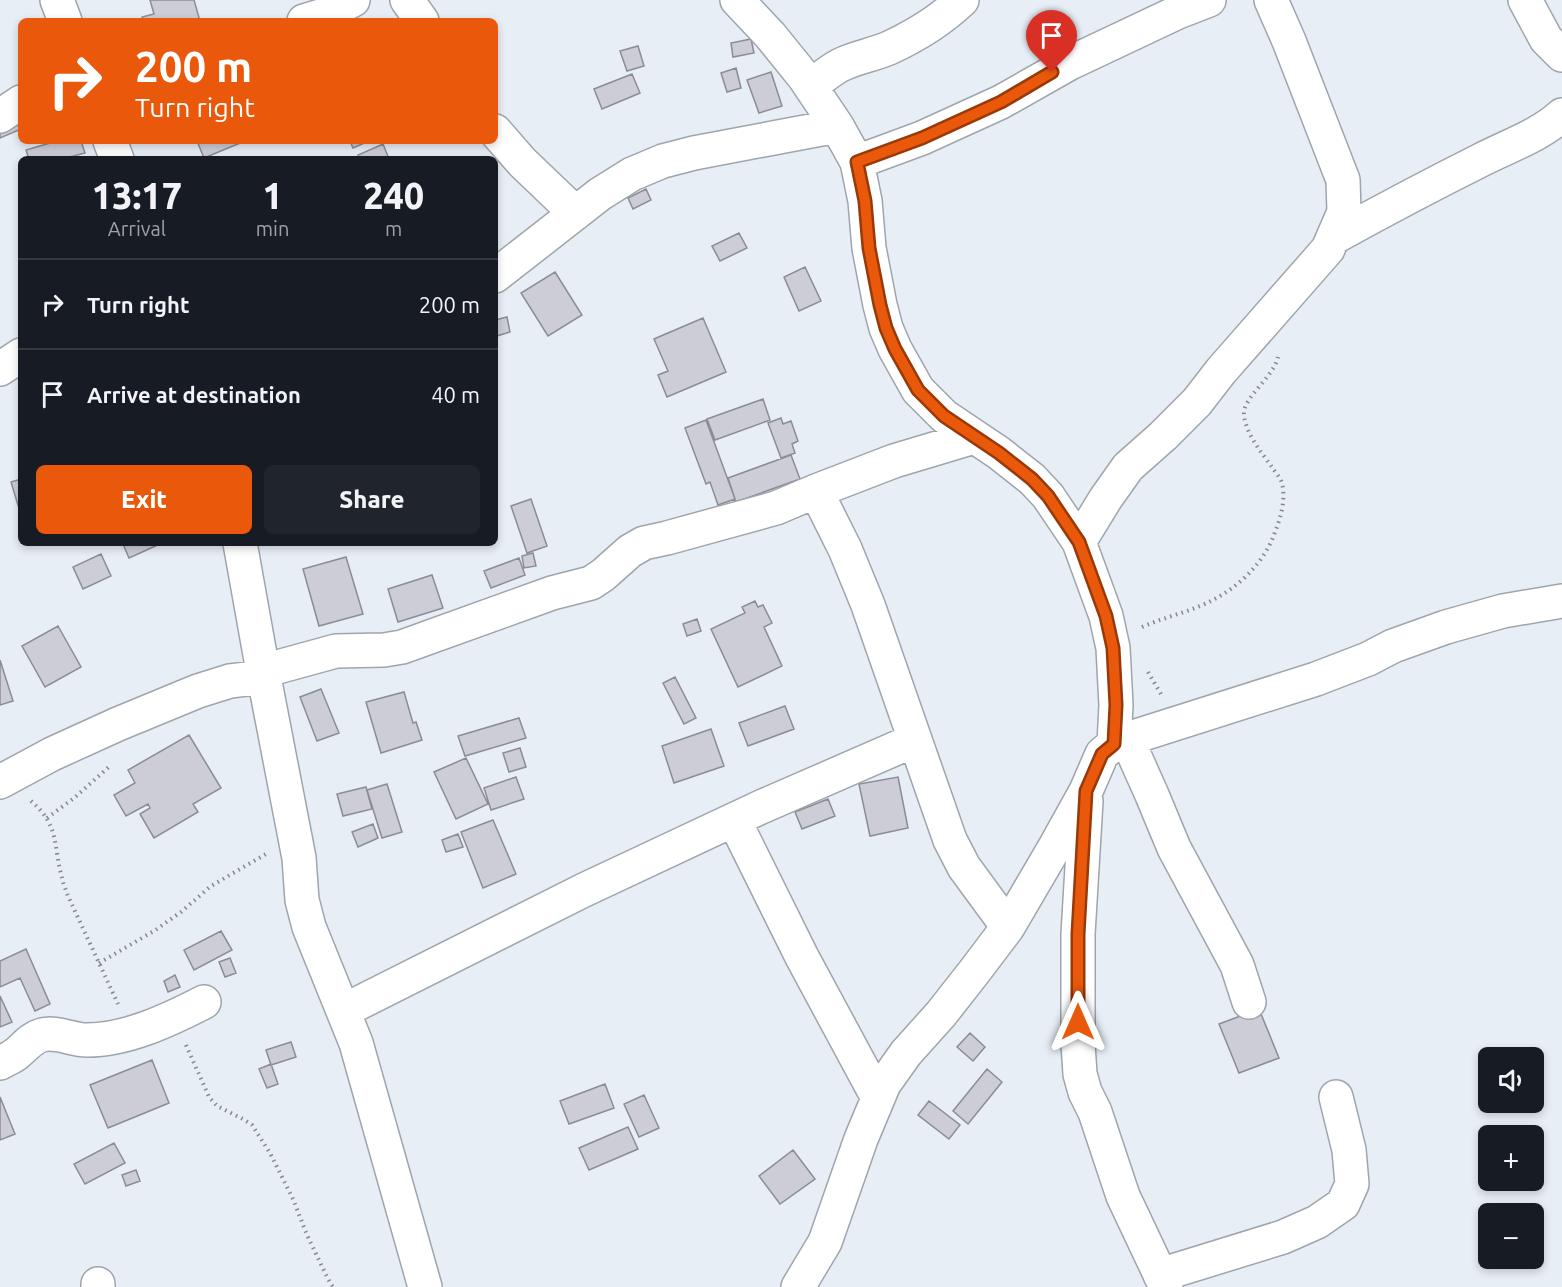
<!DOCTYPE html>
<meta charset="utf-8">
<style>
:root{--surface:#171b24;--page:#20242c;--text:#f1f3f6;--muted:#9ea1a6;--line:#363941;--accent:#ea580c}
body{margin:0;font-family:Ubuntu,sans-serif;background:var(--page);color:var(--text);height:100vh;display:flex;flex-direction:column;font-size:22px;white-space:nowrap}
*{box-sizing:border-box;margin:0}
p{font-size:20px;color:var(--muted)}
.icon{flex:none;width:33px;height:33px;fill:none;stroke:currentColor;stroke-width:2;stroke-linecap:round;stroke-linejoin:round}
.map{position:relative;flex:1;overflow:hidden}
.drawer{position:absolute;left:18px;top:156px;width:480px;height:390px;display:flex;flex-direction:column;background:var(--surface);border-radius:9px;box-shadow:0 3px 9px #0003}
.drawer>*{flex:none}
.guide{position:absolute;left:18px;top:18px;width:480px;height:126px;border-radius:9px;box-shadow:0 3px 9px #0003;background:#ea580c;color:#fff;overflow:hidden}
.buttons{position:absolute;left:1478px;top:1047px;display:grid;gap:12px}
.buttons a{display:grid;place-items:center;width:66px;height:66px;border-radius:9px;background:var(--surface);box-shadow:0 3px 9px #0003;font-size:30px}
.pin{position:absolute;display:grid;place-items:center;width:51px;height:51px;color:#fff;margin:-62px -26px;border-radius:50% 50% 50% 0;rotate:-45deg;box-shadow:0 0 6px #0007}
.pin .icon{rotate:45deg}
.me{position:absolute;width:66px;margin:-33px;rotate:0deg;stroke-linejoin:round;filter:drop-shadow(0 0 4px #0008)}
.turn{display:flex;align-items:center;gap:21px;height:126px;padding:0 18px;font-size:27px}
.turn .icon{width:78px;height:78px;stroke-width:2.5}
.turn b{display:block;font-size:42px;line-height:51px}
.eta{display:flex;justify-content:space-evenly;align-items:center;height:102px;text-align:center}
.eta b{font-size:36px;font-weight:800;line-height:42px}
.primary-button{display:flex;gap:12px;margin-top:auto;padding:12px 18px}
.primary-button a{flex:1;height:69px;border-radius:9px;background:var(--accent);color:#fff;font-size:24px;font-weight:800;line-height:69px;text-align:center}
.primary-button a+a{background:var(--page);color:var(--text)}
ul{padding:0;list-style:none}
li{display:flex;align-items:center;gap:18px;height:90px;padding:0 18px;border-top:2px solid var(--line)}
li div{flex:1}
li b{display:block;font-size:22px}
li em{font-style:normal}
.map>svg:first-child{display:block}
</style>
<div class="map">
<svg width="1562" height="1287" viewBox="0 0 1562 1287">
<rect width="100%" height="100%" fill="#e7eef6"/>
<!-- building -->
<path fill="#cccdd6" stroke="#8b8c95" stroke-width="1.5" d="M150 0H194L200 21H143L142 17 154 14Z
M751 39 754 53 733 57 731 43Z
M638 46 644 66 627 71 620 51Z
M736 68 741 88 727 92 721 73Z
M771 72 782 106 759 113 747 80Z
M632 74 640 93 602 109 594 89Z
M21 103V129L0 138V113Z
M57 141H81L85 153 62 159H29L26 150Z
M197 141H245L204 158Z
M350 141H369L353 148Z
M383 144 389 159H360L358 155Z
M646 189 651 200 633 209 628 198Z
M739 233 747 248 720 261 712 246Z
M805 267 821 301 799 311 784 277Z
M555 272 582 315 548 336 521 293Z
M507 317 510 332 497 336 495 320Z
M703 318 726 372 667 397 658 375 668 371 654 339Z
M763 399 770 420 715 440 707 419Z
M781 418 783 424 791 421 798 441 792 444 795 453 781 458 768 423Z
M706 420 735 499 718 505 710 482 706 484 685 428Z
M791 455 800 479 736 502 728 478Z
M21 479V515L11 482Z
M531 499 547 546 527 553 511 506Z
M126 543H159L160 544 129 558 123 544Z
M533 553 536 566 524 568 522 556Z
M101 554 111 576 83 589 73 567Z
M346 557 363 614 319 626 303 569Z
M519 558 525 575 491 588 484 571Z
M432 575 443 608 398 622 388 589Z
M755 601 758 607 763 605 772 623 764 627 782 666 738 687 711 629 745 613 742 607Z
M697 619 701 631 687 636 683 624Z
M58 626 81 667 45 687 22 646Z
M0 660 13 701 0 705Z
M675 677 696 718 684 724 663 683Z
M321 689 339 733 317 741 300 697Z
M404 692 413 723 416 722 422 740 381 753 366 702Z
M785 706 794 729 748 746 739 723Z
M519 718 526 738 465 756 458 736Z
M711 729 724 766 674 783 662 746Z
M189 735 221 788 193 804 198 812 154 838 140 814 150 808 148 804 126 816 114 795 135 783 128 770Z
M520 748 526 767 509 772 503 753Z
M466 758 488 804 456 819 434 772Z
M516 777 524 799 491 810 484 788Z
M898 777 908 828 870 836 859 784Z
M387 784 402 832 382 838 367 790Z
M366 787 372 809 343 816 337 794Z
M828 799 835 816 802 829 795 812Z
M493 820 516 874 483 888 461 832Z
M373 824 378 838 358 847 352 832Z
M458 834 463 847 446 852 442 840Z
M221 931 232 950 194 970 184 950Z
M26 949 50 1004 35 1011 20 978 0 987V961Z
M230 958 236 973 225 977 219 962Z
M175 975 180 987 168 992 164 981Z
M0 996 12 1022 0 1027Z
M1259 1009 1279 1058 1239 1073 1219 1024Z
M970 1033 985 1047 973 1061 957 1047Z
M291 1042 296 1057 271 1065 266 1050Z
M152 1060 169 1103 108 1128 90 1085Z
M271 1064 278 1084 267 1088 259 1069Z
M987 1069 1002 1082 968 1124 953 1111Z
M605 1084 614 1108 569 1124 560 1101Z
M644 1095 659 1128 639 1137 624 1104Z
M0 1097 15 1134 0 1140Z
M929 1101 960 1125 949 1139 918 1115Z
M628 1127 638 1149 589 1170 579 1148Z
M114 1143 125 1163 85 1184 74 1164Z
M793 1150 815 1179 780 1204 759 1176Z
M136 1170 140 1181 126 1186 122 1175Z"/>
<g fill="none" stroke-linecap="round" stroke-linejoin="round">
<defs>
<path id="street" d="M57 0 65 21
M407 0 422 21
M737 0 770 35 804 77 837 126 857 162 865 201 869 248 880 305 886 328 895 349 918 390 944 416 999 453 1032 479 1048 496 1079 542 1106 616 1113 648 1116 705 1114 744
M1525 0 1546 39 1562 55
M304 21 327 14 353 0
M811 86C822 78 832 68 845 63 859 57 875 54 889 48 915 36 941 20 962 0
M0 116 21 102
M495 131 522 162 568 206 576 212
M110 141 117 159
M857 162 922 138 1001 102 1070 63 1178 12 1209 0
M1333 238C1382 211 1431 185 1481 160 1508 146 1539 136 1562 115
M495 276 600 194 632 174 663 161 694 153 837 126
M0 369 21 355
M816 491 845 549 868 605 950 840 964 867 1008 927
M1079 542 1106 498 1128 467 1163 436 1197 402 1221 371 1328 249 1344 212 1343 180 1289 41 1271 0
M240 543 264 677 299 858 302 900 309 927 356 1043 425 1287
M263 671 336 651 384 650 402 647 552 593 591 583 603 575 630 551 644 543 667 538 776 508 816 491 894 461 974 437
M1127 739 1152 795 1174 848 1237 965 1249 1002
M0 782 52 754 118 724 198 691 230 681 264 677
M1086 801 1078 934V1044L1080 1074 1085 1092 1095 1112 1123 1196 1166 1287
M734 820 802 957 878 1098
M343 1011 584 890 761 807 915 740
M0 1063C5 1060 11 1058 16 1054 24 1048 31 1038 42 1035 56 1031 72 1040 87 1040 127 1040 169 1020 204 1002
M1160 1275 1283 1237 1317 1222 1343 1204 1352 1184 1349 1150 1336 1097
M98 1284V1287
M798 1287 825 1242 861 1139 884 1084 906 1053 941 1014 974 972 1008 927 1056 845 1086 791 1102 754 1114 744 1127 739 1316 679 1368 659 1393 646 1446 627 1503 611 1562 601"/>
</defs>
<!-- street casing -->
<use href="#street" stroke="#9ea5ac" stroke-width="36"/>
<!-- path -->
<path stroke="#84888e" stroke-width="4" stroke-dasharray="1.5 4.5" stroke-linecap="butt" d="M1142 627C1165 617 1189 612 1211 601 1239 587 1265 562 1275 532 1281 517 1286 499 1282 483 1280 477 1275 472 1272 467 1261 452 1246 434 1244 415 1242 398 1274 377 1278 357
M1148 672 1161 694
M31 801C60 826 53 845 62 878 63 884 66 890 68 896L118 1004
M47 818 74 798 111 765
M99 963 154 931 181 912 211 886 266 854
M186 1045 209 1097 217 1106 243 1119 252 1125 270 1153 293 1199 307 1235 328 1279 333 1287"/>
<!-- street -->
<use href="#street" stroke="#fff" stroke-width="33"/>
</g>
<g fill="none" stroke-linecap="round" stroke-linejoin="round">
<defs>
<path id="route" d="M1052 72 1001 102 922 138 857 162 865 201 869 248 880 305 886 328 895 349 918 390 944 416 999 453 1032 479 1048 496 1079 542 1106 616 1113 648 1116 705 1114 744 1102 754 1086 791 1078 934V1022"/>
</defs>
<!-- route casing -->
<use href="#route" stroke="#983908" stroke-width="15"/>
<!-- route -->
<use href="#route" stroke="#ea580c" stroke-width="10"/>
</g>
</svg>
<div class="buttons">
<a><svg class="icon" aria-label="sound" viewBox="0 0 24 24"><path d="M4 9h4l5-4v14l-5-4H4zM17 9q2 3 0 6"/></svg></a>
<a>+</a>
<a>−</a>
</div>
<div class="pin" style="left:1052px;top:72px;background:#d93025"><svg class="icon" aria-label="arrive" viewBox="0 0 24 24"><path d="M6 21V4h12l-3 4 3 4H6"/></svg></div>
<svg class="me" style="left:1078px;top:1022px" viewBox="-20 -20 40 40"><path d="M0-17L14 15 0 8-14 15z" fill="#ea580c" stroke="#fff" stroke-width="4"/></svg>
<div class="guide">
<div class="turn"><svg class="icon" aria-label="right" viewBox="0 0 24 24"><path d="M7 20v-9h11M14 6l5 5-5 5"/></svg><div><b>200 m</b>Turn right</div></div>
</div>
<section class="drawer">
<div class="eta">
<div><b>13:17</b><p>Arrival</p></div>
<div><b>1</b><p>min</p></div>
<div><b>240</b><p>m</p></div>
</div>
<ul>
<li><svg class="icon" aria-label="right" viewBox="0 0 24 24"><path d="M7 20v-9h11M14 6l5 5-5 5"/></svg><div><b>Turn right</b></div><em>200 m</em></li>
<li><svg class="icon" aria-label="arrive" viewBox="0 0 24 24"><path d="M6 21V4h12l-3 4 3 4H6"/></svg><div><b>Arrive at destination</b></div><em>40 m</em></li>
</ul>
<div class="primary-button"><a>Exit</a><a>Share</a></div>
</section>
</div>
